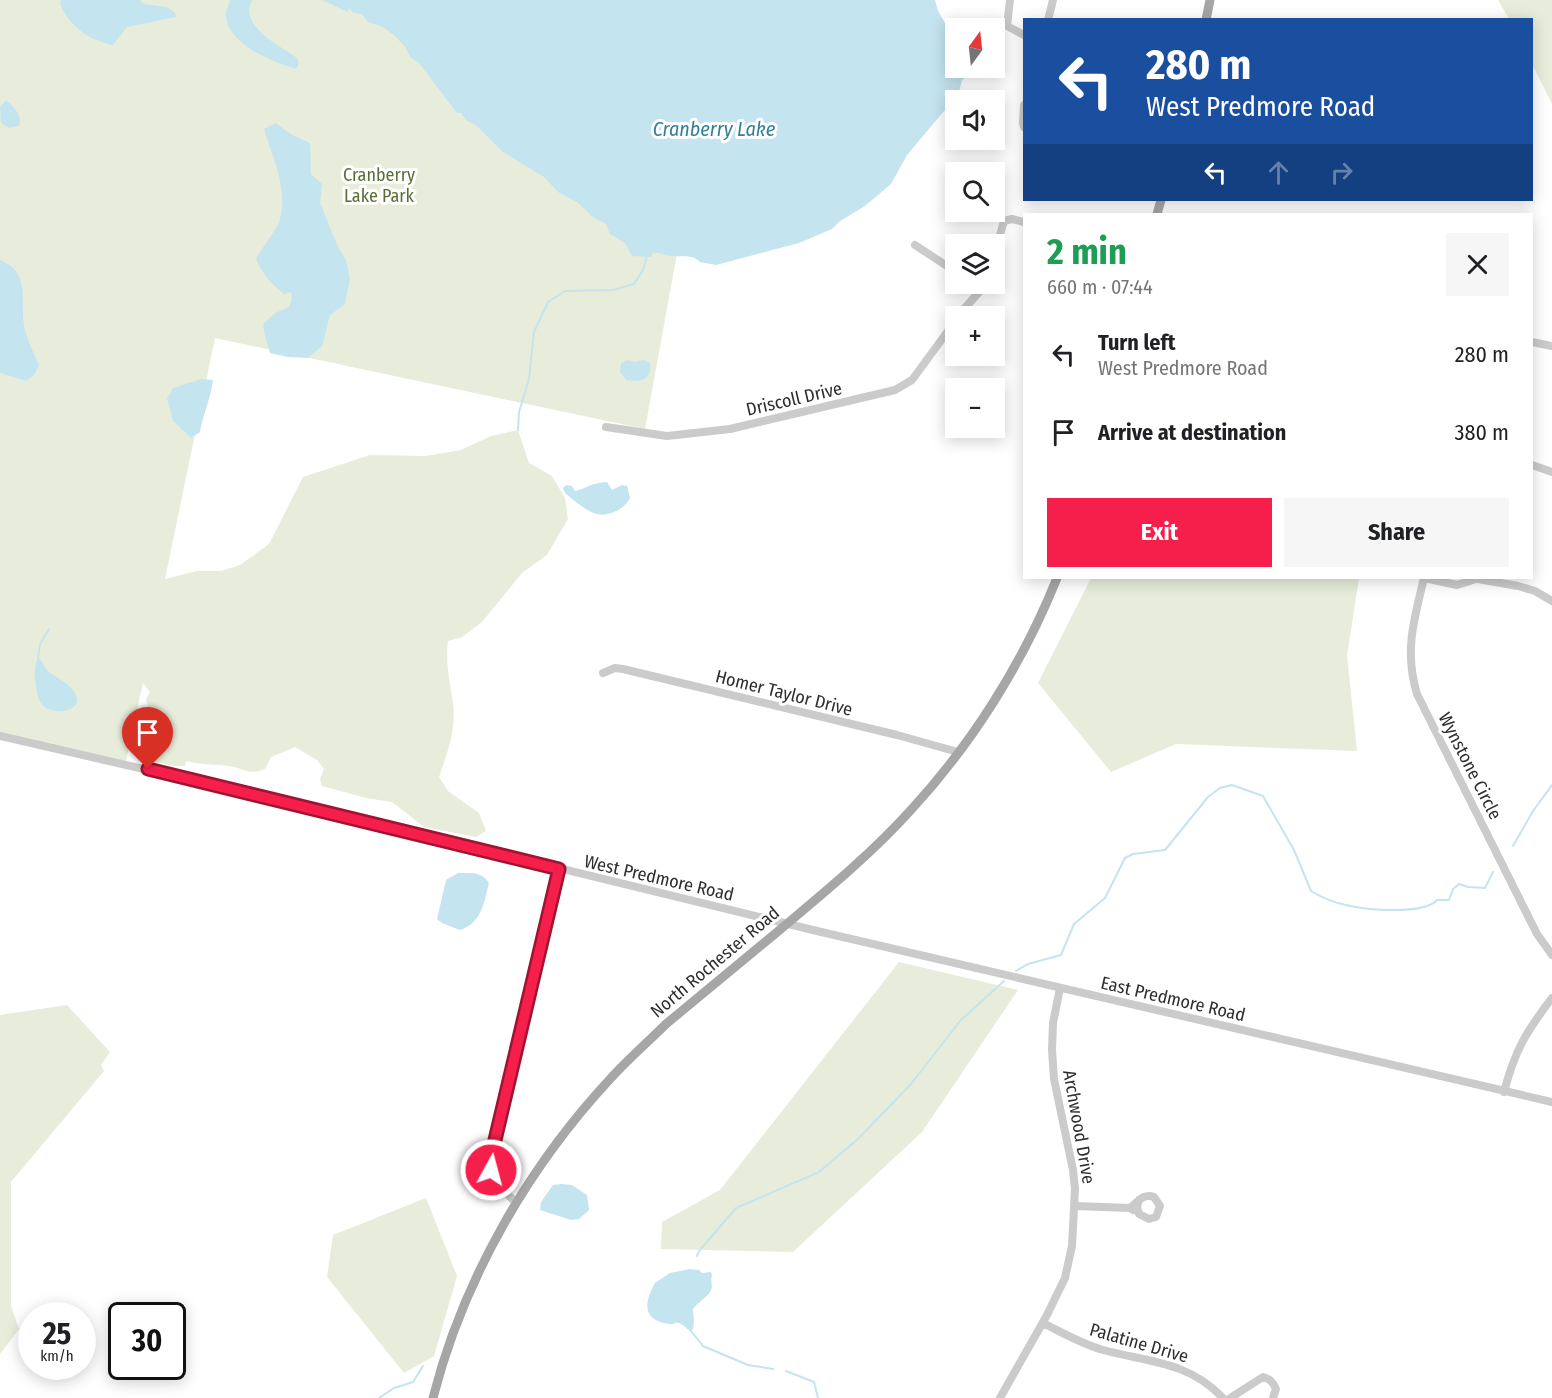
<!DOCTYPE html>
<meta charset="utf-8">
<style>
:root{--surface:#fff;--page:#f6f6f6;--text:#202124;--muted:#757577;--accent:#f61f4c}
body{margin:0;font-family:"Fira Sans Condensed",sans-serif;background:var(--page);color:var(--text);height:100vh;display:flex;flex-direction:column;font-size:22px;white-space:nowrap}
*{box-sizing:border-box;margin:0}
p{font-size:20px;color:var(--muted)}
.icon{flex:none;width:33px;height:33px;fill:none;stroke:currentColor;stroke-width:2;stroke-linecap:round;stroke-linejoin:round}
.map{position:relative;flex:1;overflow:hidden}
.details{position:absolute;left:1023px;top:213px;width:510px;height:366px;display:flex;flex-direction:column;background:var(--surface);border-radius:0px;box-shadow:0 3px 15px #0003}
.details>*{flex:none}
.guide{position:absolute;left:1023px;top:18px;width:510px;height:183px;border-radius:0px;box-shadow:0 3px 15px #0003;background:#1a4fa0;color:#fff;overflow:hidden}
.needle{width:39px;rotate:15deg}
.buttons{position:absolute;left:945px;top:18px;display:grid;gap:12px}
.buttons a{display:grid;place-items:center;width:60px;height:60px;border-radius:0px;background:var(--surface);box-shadow:0 3px 15px #0003;font-size:30px}
.speed{position:absolute;left:18px;top:1302px;display:flex;gap:12px;font-size:30px;font-weight:700;text-align:center}
.speed>*{display:grid;place-content:center;width:78px;height:78px;border-radius:50%;background:var(--surface);box-shadow:0 3px 15px #0003;line-height:1}
.speed small{font-size:15px;font-weight:400}
.speed .limit{border:3px solid #111;border-radius:9px;background:#fff;color:#111}
.pin{position:absolute;display:grid;place-items:center;width:51px;height:51px;color:#fff;margin:-62px -26px;border-radius:50% 50% 50% 0;rotate:-45deg;box-shadow:0 0 6px #0007}
.pin .icon{rotate:45deg}
.me{position:absolute;width:66px;margin:-33px;rotate:7deg;stroke-linejoin:round;filter:drop-shadow(0 0 4px #0008)}
.turn{display:flex;align-items:center;gap:21px;height:126px;padding:0 24px;font-size:27px}
.turn .icon{width:78px;height:78px;stroke-width:2.5}
.turn b{display:block;font-size:42px;line-height:51px}
.lanes{display:flex;align-items:center;height:57px;padding:0 24px;background:#0003;justify-content:center;gap:30px;direction:ltr}
.lanes .off{opacity:.35}
.round{display:grid;place-items:center;flex:none;width:63px;height:63px;border-radius:0px;background:var(--page)}
.head{display:flex;align-items:center;justify-content:space-between;height:102px;padding:0 24px}
h1{font-size:36px;font-weight:700;line-height:45px;color:#1e9e55}
.action{display:flex;gap:12px;margin-top:auto;padding:12px 24px}
.action a{flex:1;height:69px;border-radius:0px;background:var(--accent);color:#fff;font-size:24px;font-weight:700;line-height:69px;text-align:center}
.action a+a{background:var(--page);color:var(--text)}
ul{padding:0;list-style:none}
li{display:flex;align-items:center;gap:18px;height:78px;padding:0 24px}
li div{flex:1}
li b{display:block;font-size:22px}
li em{font-style:normal}
.map>svg:first-child{display:block}
</style>
<div class="map">
<svg width="1552" height="1398" viewBox="0 0 1552 1398">
<rect width="100%" height="100%" fill="#fff"/>
<!-- green -->
<path fill="#e7edda" d="M0 0H394L710 73 645 429 215 338 165 579 197 571H221L240 565 269 544 303 477 370 455 426 456 461 450 491 436 518 430 529 463 552 476 565 498 568 519 547 555 522 573 482 622 462 637 448 641C445 663 450 682 453 703 456 732 448 750 439 777L448 791 479 813 486 831 476 837 424 827 392 802 366 798 322 786 320 779 324 769 317 760 295 747 271 757 265 769C248 776 244 768 228 766 214 764 200 765 186 761L185 766H174L143 759C140 748 146 740 149 729 151 719 149 708 146 699L150 692 143 683 126 761 0 733Z
M1498 0H1552V104L1532 64V20L1509 19Z
M1091 578H1359L1347 656 1357 751 1176 744 1111 772 1038 683Z
M899 962 1018 990 922 1132 793 1252 661 1249 662 1222 720 1190Z
M67 1005 110 1052 101 1065 104 1071 11 1182V1306L19 1329 0 1354V1015Z
M426 1198 457 1276 434 1356 404 1373 327 1277 333 1235Z"/>
<!-- water -->
<path fill="#c4e4ef" d="M61 0H140L144 4 167 7 175 13 176 17 127 27 113 45C89 40 70 27 60 4Z
M230 0H252C238 26 279 45 297 58L299 63 296 69C273 62 226 44 226 14 226 10 229 4 230 0Z
M322 0H935L938 11 945 23 960 22V28H956L955 31 948 35 951 37 955 34 956 68H978L962 80 957 100 944 111 907 155 891 184 865 206 840 221 832 229 799 243 716 265 700 262C693 254 683 257 672 256 665 256 660 252 653 253L651 257 632 256 625 243 610 234 606 224 593 217 577 202 558 192 544 177 503 152 477 126 466 120 461 113H457L419 63 410 57 406 48 395 36 383 27 368 22 362 14 353 13 349 8 348 12Z
M6 100C14 107 23 115 19 126L9 128 1 123 0 107Z
M276 123 292 135 310 143 311 174 322 184 320 203 338 247 346 260 350 278 345 304 330 315 322 346 308 358 288 357 270 353 265 336 263 324 275 313 289 307 292 299 291 292 284 294C272 284 262 274 256 259 261 249 279 227 280 219 288 188 273 159 264 129Z
M0 260C31 272 20 299 24 325 26 338 34 353 39 365L34 375 26 381 0 373Z
M628 360 635 362 643 360 650 363C652 381 640 382 626 380L620 372 621 363Z
M201 379 213 380C211 398 203 414 200 432L191 438 173 421 167 399 173 388Z
M607 482 612 490 622 485 627 486 630 498C626 508 609 517 597 514 589 513 572 499 565 493L563 488 566 485 572 486 575 491C588 488 590 483 607 482Z
M38 658C43 661 44 668 49 672 58 679 69 683 75 693 86 712 53 715 45 707 38 702 37 694 36 686 34 676 34 667 38 658Z
M458 873C470 873 482 871 489 883 484 902 482 923 460 930L442 923 437 919 446 880Z
M561 1184 572 1185 587 1195 589 1210 579 1219 571 1220 540 1210 541 1202 553 1185Z
M690 1269 699 1270 702 1273 711 1272 712 1275C710 1281 713 1285 711 1290 710 1295 697 1303 693 1309 693 1316 696 1326 691 1332 687 1329 684 1325 679 1323 674 1322 675 1324 670 1324 643 1321 643 1304 655 1283L670 1273Z"/>
<g fill="none" stroke-linecap="round" stroke-linejoin="round">
<!-- stream -->
<path stroke="#c4e4ef" stroke-width="2" d="M518 430 519 412 529 379 534 332 548 302 565 291 613 290 634 284 643 270 647 256
M38 658 40 644 49 629
M1513 846 1533 811 1552 785
M1016 971 1028 964 1061 955 1074 924 1105 898 1125 858 1133 854 1165 850 1208 797 1220 788 1232 785 1263 796 1294 850 1311 891C1321 897 1334 903 1346 905 1365 910 1424 915 1437 900H1449L1453 889 1459 884 1468 887 1485 888 1493 872
M697 1256 699 1251 736 1208 819 1172 858 1139 911 1084 960 1021 1004 981
M691 1331 703 1346 748 1365 773 1369
M786 1371 814 1382 818 1398
M379 1398 394 1388 413 1382 423 1366"/>
<!-- minor -->
<path stroke="#cbcbcb" stroke-width="8" d="M1010 0 1007 26 1024 35
M1048 20 1053 0
M1024 105 1023 123 1024 127
M915 245 956 272
M994 256 1004 221 1012 219 1024 222
M972 284 982 290
M958 316 986 284
M1532 342 1552 346
M606 427 667 436 730 429 895 390 912 380 956 320
M1532 465 1552 472
M1424 578C1414 620 1404 651 1417 694L1537 934 1552 955
M1424 578 1457 585 1476 579
M1472 578 1518 586 1535 591 1552 601
M603 673 615 668 623 669 897 735 958 752
M0 736 300 805 817 931 1552 1102
M1504 1092C1515 1050 1526 1032 1552 998
M516 1203C502 1189 492 1178 491 1157L559 869
M1075 1206 1130 1208 1133 1210
M1130 1208C1138 1202 1143 1193 1154 1197L1160 1206 1156 1217 1149 1219 1139 1214 1137 1207 1139 1200
M1043 1323C1063 1333 1082 1344 1103 1350 1148 1362 1188 1361 1223 1398
M1000 1398 1047 1315 1065 1278 1072 1246 1075 1189 1073 1170 1054 1079 1052 1050 1053 1023 1060 988
M1230 1398 1263 1377C1270 1379 1273 1382 1276 1389L1273 1398"/>
<!-- major -->
<path stroke="#a6a6a6" stroke-width="9" d="M1206 20 1210 0
M1157 214 1161 200
M433 1398C463 1280 528 1167 611 1078 628 1059 648 1042 666 1024 705 992 743 960 782 928 826 891 871 854 910 811 972 744 1023 663 1057 578"/>
</g>
<g fill="none" stroke-linecap="round" stroke-linejoin="round">
<defs>
<path id="route" d="M148 769 559 869 491 1157V1170"/>
</defs>
<!-- route casing -->
<use href="#route" stroke="#a01431" stroke-width="15"/>
<!-- route -->
<use href="#route" stroke="#f61f4c" stroke-width="10"/>
</g>
<g text-anchor="middle" dominant-baseline="central" stroke-width="6" stroke-linejoin="round" paint-order="stroke">
<!-- park labels -->
<g font-size="18" fill="#586e37" stroke="#fff">
<text x="379" y="175">Cranberry<tspan x="379" dy="21">Lake Park</tspan></text>
</g>
<!-- street labels -->
<g font-size="18" fill="#2e2e2e" stroke="#fff">
<text transform="translate(794 399) rotate(-13)">Driscoll Drive</text>
<text transform="translate(784 693) rotate(14)">Homer Taylor Drive</text>
<text transform="translate(1470 766) rotate(63)">Wynstone Circle</text>
<text transform="translate(659 878) rotate(13)">West Predmore Road</text>
<text transform="translate(715 962) rotate(-40)">North Rochester Road</text>
<text transform="translate(1173 999) rotate(13)">East Predmore Road</text>
<text transform="translate(1079 1127) rotate(80)">Archwood Drive</text>
<text transform="translate(1139 1343) rotate(16)">Palatine Drive</text>
</g>
<!-- water labels -->
<g font-size="20" font-style="italic" fill="#347f98" stroke="#fff">
<text x="714" y="129">Cranberry Lake</text>
</g>
</g>
</svg>
<div class="buttons">
<a><svg class="needle" viewBox="-14 -14 28 28"><path d="M0-13l5 13h-10z" fill="#e53935"/><path d="M0 13l5-13h-10z" fill="#757577"/></svg></a>
<a><svg class="icon" aria-label="sound" viewBox="0 0 24 24"><path d="M4 9h4l5-4v14l-5-4H4zM17 9q2 3 0 6"/></svg></a>
<a><svg class="icon" aria-label="search" viewBox="0 0 24 24"><circle cx="10" cy="10" r="6"/><path d="M15 15l6 6"/></svg></a>
<a><svg class="icon" aria-label="layers" viewBox="0 0 24 24"><path d="M12 4l9 5-9 5-9-5zM3 14l9 5 9-5"/></svg></a>
<a>+</a>
<a>−</a>
</div>
<div class="speed"><div>25<small>km/h</small></div><div class="limit">30</div></div>
<div class="pin" style="left:148px;top:769px;background:#d93025"><svg class="icon" aria-label="arrive" viewBox="0 0 24 24"><path d="M6 21V4h12l-3 4 3 4H6"/></svg></div>
<svg class="me" style="left:491px;top:1170px" viewBox="-20 -20 40 40"><circle r="17" fill="#f61f4c" stroke="#fff" stroke-width="3"/><path d="M0-11L8 9 0 5-8 9z" fill="#fff"/></svg>
<div class="guide">
<div class="turn"><svg class="icon" aria-label="left" viewBox="0 0 24 24"><path d="M17 20v-9H6M10 6l-5 5 5 5"/></svg><div><b>280 m</b>West Predmore Road</div></div>
<div class="lanes"><svg class="icon" aria-label="left" viewBox="0 0 24 24"><path d="M17 20v-9H6M10 6l-5 5 5 5"/></svg><svg class="icon off" aria-label="ahead" viewBox="0 0 24 24"><path d="M12 20V5M6 11l6-6 6 6"/></svg><svg class="icon off" aria-label="right" viewBox="0 0 24 24"><path d="M7 20v-9h11M14 6l5 5-5 5"/></svg></div>
</div>
<section class="details">
<div class="head"><div><h1>2 min</h1><p>660 m · 07:44</p></div><a class="round"><svg class="icon" aria-label="close" viewBox="0 0 24 24"><path d="M6 6l12 12M18 6L6 18"/></svg></a></div>
<ul>
<li><svg class="icon" aria-label="left" viewBox="0 0 24 24"><path d="M17 20v-9H6M10 6l-5 5 5 5"/></svg><div><b>Turn left</b><p>West Predmore Road</p></div><em>280 m</em></li>
<li><svg class="icon" aria-label="arrive" viewBox="0 0 24 24"><path d="M6 21V4h12l-3 4 3 4H6"/></svg><div><b>Arrive at destination</b></div><em>380 m</em></li>
</ul>
<div class="action"><a>Exit</a><a>Share</a></div>
</section>
</div>
